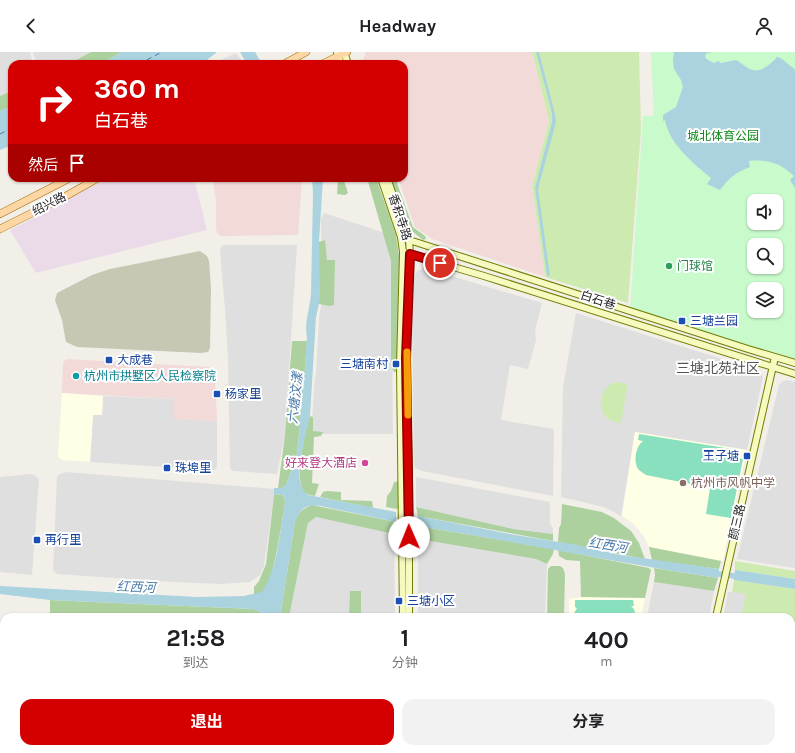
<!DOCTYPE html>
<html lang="zh">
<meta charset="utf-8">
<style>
:root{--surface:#fff;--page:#f2f2f2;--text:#202124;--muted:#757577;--accent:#d40000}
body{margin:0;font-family:Karla,"Noto Sans SC",sans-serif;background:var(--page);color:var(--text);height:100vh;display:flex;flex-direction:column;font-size:15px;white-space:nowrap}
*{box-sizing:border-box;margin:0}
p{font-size:13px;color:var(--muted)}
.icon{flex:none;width:22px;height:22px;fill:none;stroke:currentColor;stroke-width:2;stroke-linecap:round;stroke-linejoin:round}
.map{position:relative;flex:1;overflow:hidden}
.panel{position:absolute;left:0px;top:561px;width:795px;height:140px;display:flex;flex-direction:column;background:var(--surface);border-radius:12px 12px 0 0;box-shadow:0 1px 3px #0004}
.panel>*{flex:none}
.banner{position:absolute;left:8px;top:8px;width:400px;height:122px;border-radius:12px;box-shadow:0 1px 3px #0004;background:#d40000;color:#fff;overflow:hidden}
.tools{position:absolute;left:747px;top:142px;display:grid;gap:8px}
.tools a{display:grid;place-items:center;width:36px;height:36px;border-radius:8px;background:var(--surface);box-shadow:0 1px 3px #0004;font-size:20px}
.pin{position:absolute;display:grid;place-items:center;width:34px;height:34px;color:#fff;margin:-17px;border:2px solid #fff;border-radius:50%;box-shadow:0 1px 4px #0007}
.me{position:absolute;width:44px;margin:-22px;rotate:359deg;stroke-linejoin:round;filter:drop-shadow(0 0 3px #0008)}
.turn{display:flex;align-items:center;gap:14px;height:84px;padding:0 20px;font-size:18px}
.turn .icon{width:52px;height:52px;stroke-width:2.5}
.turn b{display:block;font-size:28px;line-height:34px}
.then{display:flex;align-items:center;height:38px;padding:0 20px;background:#0003;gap:8px;font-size:15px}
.eta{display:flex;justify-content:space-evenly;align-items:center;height:68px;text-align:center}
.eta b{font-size:24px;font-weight:700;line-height:28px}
.button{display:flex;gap:8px;margin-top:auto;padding:8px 20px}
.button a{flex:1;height:46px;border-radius:12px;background:var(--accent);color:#fff;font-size:16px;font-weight:700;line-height:46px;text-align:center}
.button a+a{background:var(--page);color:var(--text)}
header{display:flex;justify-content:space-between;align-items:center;height:52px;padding:0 20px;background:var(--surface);font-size:18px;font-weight:700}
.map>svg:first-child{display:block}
</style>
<header><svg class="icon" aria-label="back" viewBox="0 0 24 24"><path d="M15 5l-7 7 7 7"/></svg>Headway<svg class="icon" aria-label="person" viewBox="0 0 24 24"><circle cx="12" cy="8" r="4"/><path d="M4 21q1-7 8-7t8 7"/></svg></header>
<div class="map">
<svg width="795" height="701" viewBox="0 0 795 701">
<rect width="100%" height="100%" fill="#f2efe9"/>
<!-- residential -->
<path fill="#e0dfdf" d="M0 0H30L33 12H12V39L0 44Z
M33 0H91L78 7 63 12H37Z
M236 1 244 12H212Z
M324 161 391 183 393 382H311L315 325 316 322 319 266 322 247 321 168Z
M224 193H297L285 383 277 422 233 419 230 416 228 306 225 257 220 199 221 195Z
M425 216 542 251 535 279 536 288 528 317 510 313 501 368 554 377 553 444 422 419 414 415 412 259 414 226 417 219Z
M576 261 760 319 763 325 747 398 635 380 621 464 604 455 561 445 563 335Z
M788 328 795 330V516L737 507 779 333 783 329Z
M103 344 174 347V367L217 369V415L214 418H210L90 410 93 362 102 363Z
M66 420 275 437 264 514 260 523 250 530 220 532 172 530 57 522 53 518 57 425 60 422Z
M31 422 36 424 39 428 32 523 0 520V425Z
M416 425 550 450V471L553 477V482L513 477 416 455Z
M316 464 394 482 395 565H289L308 471Z
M418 487 536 507 547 512 545 565H418Z
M654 530 714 539 709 565H647Z
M728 540H746L795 547V596L791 595V565H723Z
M791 601H795V648H791Z
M791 686 795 688V701H702L703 697H791Z
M65 697H160L161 701H66Z
M286 697H396V701H286Z
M415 697H493V701H415Z
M620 697H681L680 701H620Z"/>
<!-- commercial -->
<path fill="#f2dad9" d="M366 0H532L549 69 532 134 545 225 432 187 415 175 398 126H404V12H361Z
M212 126H302L298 183 221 184 217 181 216 176V147Z
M67 307 210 315 215 325 217 369 174 367V347L62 341 63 310Z"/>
<!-- industrial -->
<path fill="#ebdbe8" d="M107 126H194L207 178 36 221 10 178Z"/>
<!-- education -->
<path fill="#ffffe5" d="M62 341 103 344 102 363H93L90 410 63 408 59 406 58 402Z
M635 380 747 398 723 509 649 495 645 486 634 472 622 464Z
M581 545 645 546 641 565H569V547Z"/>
<!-- construction -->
<path fill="#c7c7b4" d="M200 199 207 204 209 209 211 236 210 296 208 300 201 301 77 295 66 290 62 268 55 248 57 241 92 223 110 217Z"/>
<!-- grass -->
<path fill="#cdebb0" d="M532 0H639L641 78 628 251 545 225 532 134 549 69Z
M617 330 628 332 621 371C616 370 609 369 606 365 596 354 602 332 617 330Z
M735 509 795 519V527L735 518Z
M734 528 795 537V579L792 592 791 565H741L746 542 732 540Z
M739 697H755L754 701H738Z"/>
<!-- forest -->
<path fill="#add19e" d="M91 0H122L101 12H63L78 7Z
M12 39V54L0 59V44Z
M343 126 348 141 345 143 337 142 338 127Z
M367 126H376L396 183 399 204 397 320H394L391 315V209Z
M390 126H395L413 175 425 184 426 187 423 188 408 176Z
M325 188 327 208H335L334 253 329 254 319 252V190Z
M292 289H307L304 331 301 342 300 374 297 402 286 433 282 436H278L285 383Z
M310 364 313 365V379L323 380 321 384 314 385 312 431 319 432 315 444C311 443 307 443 304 440 294 428 305 378 310 364Z
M399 429V456L397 457 386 455 387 444 391 439 394 430Z
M327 439 341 440V448L372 449 373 456 320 445 323 440Z
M281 442 284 444 285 451C282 468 274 530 263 540 260 542 257 542 254 543V535L259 529 266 512 274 443Z
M562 452 602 460 614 466 631 479 639 491 645 507 558 490 559 476 561 472Z
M312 453 396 470 394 482 316 465 308 471 289 565H280L295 470C298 460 302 457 312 453Z
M416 455 513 477 553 482V489L418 464Z
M418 474 554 497 553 502 547 512 536 507 418 487Z
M649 495 721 509 719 517 652 508Z
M558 498 649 516 651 518 645 546 581 545 580 509 566 508 559 504Z
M551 514H560L563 516 565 522 564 564H547L548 517Z
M654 516 718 526 714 539 654 530 655 523Z
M350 539H361V565H349Z
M50 548 254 557 259 559 263 565H50Z"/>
<!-- park -->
<path fill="#c8facc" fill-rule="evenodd" d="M651 0H795V311L630 259 643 64H654ZM754 149H776V171H754ZM754 193H776V215H754ZM754 237H776V259H754Z
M170 697H235V701H170Z"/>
<!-- pitch -->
<path fill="#88e0be" d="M639 382 738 398 737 406 743 407 731 466 706 462 710 436 646 423C643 421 640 419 638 417 633 409 636 394 643 389L638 388Z
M575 548H633L634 554H631L634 557 636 565H572L577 556 575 555Z"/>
<!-- parking -->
<path fill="#e2e2e2" d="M791 650 795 651V670L791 668Z"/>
<!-- plaza -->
<path fill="#dddde8" d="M542 697H561L564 701H539Z"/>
<!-- water -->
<path fill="#aad3df" d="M122 0H217L202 12H101Z
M240 0H255L262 12H247Z
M536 0H539L555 62 556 70 538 137 550 224H547L535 136 552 70V61Z
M674 0H710V3L709 0 706 2 705 5 708 8 714 11 718 9 721 11 736 8C748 15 753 24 767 14 771 12 771 10 775 8L776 5C783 5 787 13 794 16L795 20V136L790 128 794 124C781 111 767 107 749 109L750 115C736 120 729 126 720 138L707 132 711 126C694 112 669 92 665 68L663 69V63L676 55 683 35 681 28 674 17 673 9Z
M12 54V93L0 98V59Z
M312 126H323L319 190 320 247 316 265 310 364C306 377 296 421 301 433 302 438 304 440 308 443L396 460V470L321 454C306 452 300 456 295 470L280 565H263L259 559 254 557 50 548 0 542V534L197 545 244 544 262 540C278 517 280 478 285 451L284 444 281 442 274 443V436H282L286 433 297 402 300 374 301 342 304 331 307 285C304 271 310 256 311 242L313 141Z
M418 464 515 483 577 493 621 503 719 517 718 526C618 511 518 490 418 474Z
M735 518 795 527V537L734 528Z
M250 697H267V701H250Z"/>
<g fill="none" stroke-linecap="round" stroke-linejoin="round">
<!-- canal -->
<path stroke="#aad3df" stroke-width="5.5" d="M712 521 741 525"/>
<!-- ferry -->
<path stroke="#4a7aab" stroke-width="1" stroke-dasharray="5 4" stroke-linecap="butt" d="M139 12 162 0
M0 82 12 76"/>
<defs>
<path id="secondary" d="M337 0 341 12
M344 0 348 12
M381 126 401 185 403 200 400 314 403 565
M387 126 409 188 410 202 406 306 409 422V565
M406 187 748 297 795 311
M406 201 484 224 795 322
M716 565 775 305
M791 677 795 679
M0 687H4
M403 697V701
M410 697V701
M688 701 689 697"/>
<path id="primary" d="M284 12 306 0
M322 12 347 0
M0 162 70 126
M0 177 66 144 98 126"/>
</defs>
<!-- secondary casing -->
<use href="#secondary" stroke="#707d05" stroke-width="8"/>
<!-- primary casing -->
<use href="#primary" stroke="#a06b00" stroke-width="8"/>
<!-- secondary -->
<use href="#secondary" stroke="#f7fabf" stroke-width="6"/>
<!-- primary -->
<use href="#primary" stroke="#fcd6a4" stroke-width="7"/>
</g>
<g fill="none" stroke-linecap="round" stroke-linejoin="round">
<defs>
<path id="route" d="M409 485 406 306 410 202 440 211"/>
</defs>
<!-- route casing -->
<use href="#route" stroke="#8a0000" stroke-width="10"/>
<!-- route -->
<use href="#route" stroke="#d40000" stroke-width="7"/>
<!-- slow -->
<path stroke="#f59e0b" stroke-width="7" d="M407 300 408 363"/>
</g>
<!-- markers -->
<circle fill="#2e9e5b" stroke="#fff" stroke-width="1.5" cx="669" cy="214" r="4"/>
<g fill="#1a4fb4" stroke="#fff" stroke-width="1.5">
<rect x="678" y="265" width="8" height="8" rx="2"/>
<rect x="105" y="304" width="8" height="8" rx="2"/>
<rect x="392" y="308" width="8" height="8" rx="2"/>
<rect x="213" y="338" width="8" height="8" rx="2"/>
<rect x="743" y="400" width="8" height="8" rx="2"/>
<rect x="163" y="412" width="8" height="8" rx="2"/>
<rect x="33" y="484" width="8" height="8" rx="2"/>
<rect x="395" y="545" width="8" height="8" rx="2"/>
</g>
<circle fill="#0f9aa8" stroke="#fff" stroke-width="1.5" cx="76" cy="324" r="4"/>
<circle fill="#d1479c" stroke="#fff" stroke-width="1.5" cx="365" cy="411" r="4"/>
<circle fill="#8d6e63" stroke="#fff" stroke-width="1.5" cx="683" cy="431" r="4"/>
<g text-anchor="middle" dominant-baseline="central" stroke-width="4" stroke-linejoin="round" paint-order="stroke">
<!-- park labels -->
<g font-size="12" fill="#0c8416" stroke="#fff">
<text x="723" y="84">城北体育公园</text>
</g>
<!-- street labels -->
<g font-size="12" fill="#222" stroke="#fff">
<text transform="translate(49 152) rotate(-27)">绍兴路</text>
<text transform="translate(400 165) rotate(72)">香积寺路</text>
<text transform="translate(598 248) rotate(18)">白石巷</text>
<text transform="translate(737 470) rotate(-77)">颜三路</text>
</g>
<!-- leisure labels -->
<g font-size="12" fill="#27864d" stroke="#fff" text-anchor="start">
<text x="677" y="214">门球馆</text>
</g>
<!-- transit labels -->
<g font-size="12" fill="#164399" stroke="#fff" text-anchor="start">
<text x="690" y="269">三塘兰园</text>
<text x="117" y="308">大成巷</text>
<text x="388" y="312" text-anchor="end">三塘南村</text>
<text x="225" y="342">杨家里</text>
<text x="739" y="404" text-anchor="end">王子塘</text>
<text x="175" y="416">珠埠里</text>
<text x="45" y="488">再行里</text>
<text x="407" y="549">三塘小区</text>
</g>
<!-- culture labels -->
<g font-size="12" fill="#0d838f" stroke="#fff" text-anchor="start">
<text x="84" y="324">杭州市拱墅区人民检察院</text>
</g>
<!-- hotel labels -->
<g font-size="12" fill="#b23c85" stroke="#fff" text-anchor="end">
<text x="357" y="411">好来登大酒店</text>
</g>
<!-- education labels -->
<g font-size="12" fill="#785e54" stroke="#fff" text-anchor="start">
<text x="691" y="431">杭州市风帆中学</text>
</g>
<!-- water labels -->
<g font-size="13" font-style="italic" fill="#4a7aab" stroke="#fff">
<text transform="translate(295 346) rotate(-84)">六塘汶漾</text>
<text transform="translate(608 493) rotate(9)">红西河</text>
<text transform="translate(136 535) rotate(2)">红西河</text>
</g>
<!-- quarter labels -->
<g font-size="14" fill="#555" stroke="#fff">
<text x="718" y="316">三塘北苑社区</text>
</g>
</g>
</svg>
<div class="tools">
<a><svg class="icon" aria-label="sound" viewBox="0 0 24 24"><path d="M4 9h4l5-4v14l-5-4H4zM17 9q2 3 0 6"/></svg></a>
<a><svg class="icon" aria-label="search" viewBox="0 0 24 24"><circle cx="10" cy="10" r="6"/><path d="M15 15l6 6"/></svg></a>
<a><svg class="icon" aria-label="layers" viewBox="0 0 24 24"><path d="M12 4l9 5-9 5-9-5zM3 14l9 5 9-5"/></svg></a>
</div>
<div class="pin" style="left:440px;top:211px;background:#d93025"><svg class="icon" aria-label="arrive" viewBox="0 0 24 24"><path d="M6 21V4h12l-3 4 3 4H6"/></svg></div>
<svg class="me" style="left:409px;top:485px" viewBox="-20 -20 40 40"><circle r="19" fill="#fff"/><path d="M0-13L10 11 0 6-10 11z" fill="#d40000"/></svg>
<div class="banner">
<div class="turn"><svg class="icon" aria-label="right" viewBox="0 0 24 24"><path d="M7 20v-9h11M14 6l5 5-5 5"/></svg><div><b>360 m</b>白石巷</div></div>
<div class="then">然后<svg class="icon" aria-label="arrive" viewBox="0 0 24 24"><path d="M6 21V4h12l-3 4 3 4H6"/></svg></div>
</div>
<section class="panel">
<div class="eta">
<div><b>21:58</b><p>到达</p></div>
<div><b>1</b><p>分钟</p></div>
<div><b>400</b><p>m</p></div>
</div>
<div class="button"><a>退出</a><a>分享</a></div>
</section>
</div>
